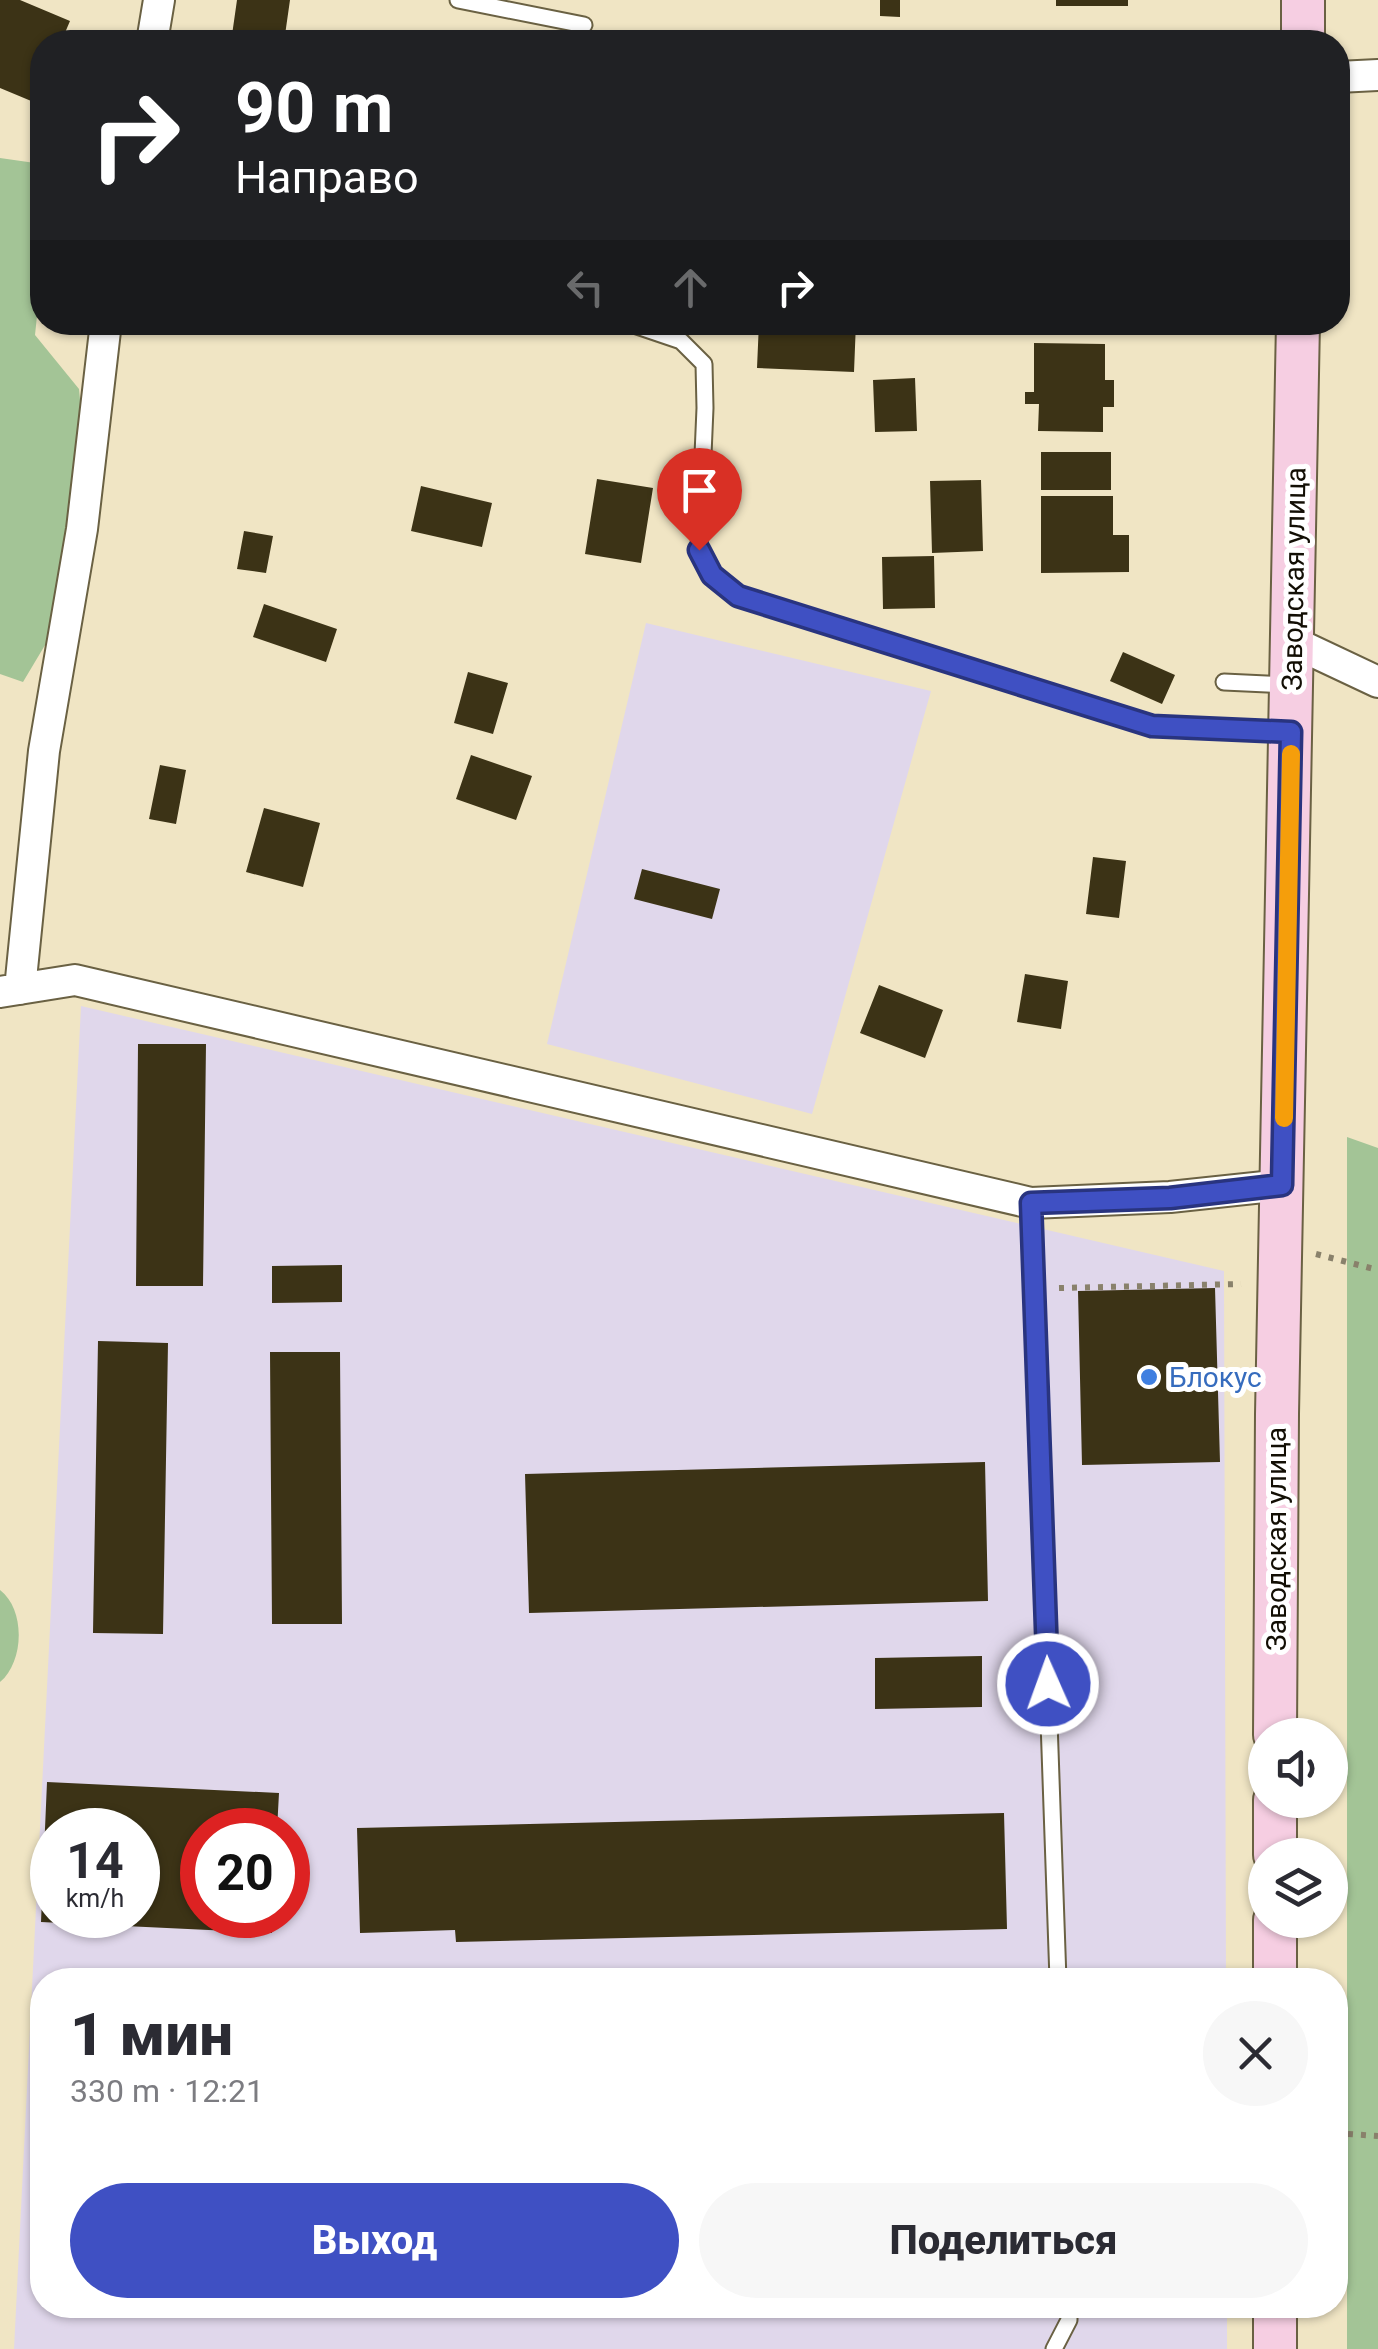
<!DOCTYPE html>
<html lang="ru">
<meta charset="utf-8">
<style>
:root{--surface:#fff;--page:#f7f7f7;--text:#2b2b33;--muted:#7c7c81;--accent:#3f50c3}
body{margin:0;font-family:Roboto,sans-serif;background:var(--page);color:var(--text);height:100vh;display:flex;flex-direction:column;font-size:38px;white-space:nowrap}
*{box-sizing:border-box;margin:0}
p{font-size:32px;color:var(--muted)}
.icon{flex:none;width:55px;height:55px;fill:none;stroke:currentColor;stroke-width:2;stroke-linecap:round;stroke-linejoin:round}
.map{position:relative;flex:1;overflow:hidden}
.details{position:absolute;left:30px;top:1968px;width:1318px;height:350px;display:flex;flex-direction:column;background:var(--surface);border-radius:40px;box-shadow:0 2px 8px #0004}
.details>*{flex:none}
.banner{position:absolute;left:30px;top:30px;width:1320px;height:305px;border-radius:40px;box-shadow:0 2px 8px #0004;background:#202124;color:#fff;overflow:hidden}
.fabs{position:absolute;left:1248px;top:1718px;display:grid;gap:20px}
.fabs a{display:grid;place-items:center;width:100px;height:100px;border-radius:50%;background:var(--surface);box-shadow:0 2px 8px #0004;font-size:50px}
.speed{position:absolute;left:30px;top:1808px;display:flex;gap:20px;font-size:50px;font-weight:700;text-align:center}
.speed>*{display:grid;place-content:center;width:130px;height:130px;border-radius:50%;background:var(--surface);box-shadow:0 2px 8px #0004;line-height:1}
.speed small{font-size:25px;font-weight:400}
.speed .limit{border:15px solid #d22;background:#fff;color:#111}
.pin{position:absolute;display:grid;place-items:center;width:85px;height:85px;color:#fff;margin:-102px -42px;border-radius:50% 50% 50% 0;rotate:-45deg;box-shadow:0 0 10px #0007}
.pin .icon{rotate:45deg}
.me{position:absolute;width:110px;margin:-55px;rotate:358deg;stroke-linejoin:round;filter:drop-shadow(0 0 8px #0008)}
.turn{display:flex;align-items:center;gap:35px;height:210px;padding:0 40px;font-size:45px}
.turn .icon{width:130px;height:130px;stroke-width:2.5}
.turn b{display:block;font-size:70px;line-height:85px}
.lanes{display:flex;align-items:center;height:95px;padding:0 40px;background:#0003;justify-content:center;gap:50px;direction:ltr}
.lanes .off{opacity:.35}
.round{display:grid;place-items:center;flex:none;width:105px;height:105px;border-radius:52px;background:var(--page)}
.overview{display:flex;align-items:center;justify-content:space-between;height:170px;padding:0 40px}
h1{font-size:60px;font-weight:800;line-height:75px}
.action{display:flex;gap:20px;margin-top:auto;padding:20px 40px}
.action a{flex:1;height:115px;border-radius:60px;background:var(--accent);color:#fff;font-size:40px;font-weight:800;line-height:115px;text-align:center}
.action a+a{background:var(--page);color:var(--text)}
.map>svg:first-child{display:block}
</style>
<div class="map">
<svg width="1378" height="2349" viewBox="0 0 1378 2349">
<rect width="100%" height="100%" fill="#f0e5c4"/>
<!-- industrial -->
<path fill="#e0d7eb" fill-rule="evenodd" d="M646 623 931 691 812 1114 547 1044Z
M81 1006 1224 1271 1226 1980H42V2305H1227V2349H14ZM52 1830H138V1915H52ZM202 1830H288V1915H202Z"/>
<!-- green -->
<path fill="#a3c496" d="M0 158 35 163 42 175V268L35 335 79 389 85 450 54 630 23 682 0 674Z
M1347 1137 1378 1148V2349H1347Z
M0 1590C26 1610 24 1662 0 1682Z"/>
<!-- building -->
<path fill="#3c3316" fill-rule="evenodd" d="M0 0H20L70 21 61 42H42V88L36 103 0 88Z
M237 0H290L284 42H231Z
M880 0H900V17L880 16Z
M1056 0H1128V6H1056Z
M901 38H935V42H901Z
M759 322H856L854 372 757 368Z
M1034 343 1105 344V380H1114V407H1103V432L1038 431 1039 404H1025V392H1034Z
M915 378 917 431 875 432 873 380Z
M1041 452H1111V490H1041Z
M597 479 653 488 641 563 585 554Z
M981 480 983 551 932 553 930 481Z
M421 486 492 503 482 547 411 531Z
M1041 496H1113V535H1129V572L1041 573Z
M244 531 273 536 266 573 237 569Z
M934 556 935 608 883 609 882 557Z
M264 604 337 629 326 662 253 637Z
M1123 652 1175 675 1162 704 1110 681Z
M468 672 508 683 493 734 454 723Z
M471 755 532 776 516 820 456 799Z
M160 765 186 770 176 824 149 819Z
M264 808 320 823 303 887 246 872Z
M1093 857 1126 861 1119 918 1086 914Z
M642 869 720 889 712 919 634 899Z
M1025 974 1068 981 1061 1029 1017 1022Z
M879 985 943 1010 925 1058 860 1033Z
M138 1044H206L203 1286H136Z
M342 1265V1302L272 1303V1266Z
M1215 1288 1220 1462 1082 1465 1078 1291Z
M98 1341 168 1343 163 1634 93 1633Z
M270 1352H340L342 1624H272Z
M985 1462 988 1601 529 1613 525 1474Z
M982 1656V1707L875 1709V1658Z
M47 1782 279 1793 277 1830H202V1915H273L272 1933 41 1922ZM52 1830H138V1915H52Z
M1004 1813 1007 1929 456 1942 455 1930 360 1933 357 1828Z"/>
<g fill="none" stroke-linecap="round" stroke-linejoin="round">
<defs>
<path id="lane" d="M458 0 584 25
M625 322 681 341 704 364 705 408 699 549 713 575 738 596 1152 726 1287 732
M1224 682 1290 685
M1031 1203 1058 1980
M1054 2349 1069 2320V2305"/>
<path id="street" d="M152 42 159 0
M1338 77 1378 75
M1293 642 1378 682
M20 989 44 751 82 529 106 322
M0 992 75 980 1031 1203 1170 1197 1282 1185"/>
<path id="secondary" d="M1303 42V0
M1275 1735 1277 1414 1298 322
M1275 1855V1800
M1275 1980V1920
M1275 2305V2349"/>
</defs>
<!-- lane casing -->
<use href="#lane" stroke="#6a6143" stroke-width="19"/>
<!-- street casing -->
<use href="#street" stroke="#6a6143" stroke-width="34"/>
<!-- secondary casing -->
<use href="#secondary" stroke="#6a6143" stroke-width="46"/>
<!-- path -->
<path stroke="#89816b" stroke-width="6" stroke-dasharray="5 8" stroke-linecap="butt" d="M1316 1254 1378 1270
M1059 1288 1241 1284
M1335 2133 1378 2136"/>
<!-- lane -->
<use href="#lane" stroke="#fff" stroke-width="15"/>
<!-- street -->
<use href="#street" stroke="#fff" stroke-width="30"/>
<!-- secondary -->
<use href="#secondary" stroke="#f6cee2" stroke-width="42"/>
</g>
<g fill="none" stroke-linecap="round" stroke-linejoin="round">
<defs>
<path id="route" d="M699 550 712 575 738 596 1152 726 1291 732 1282 1185 1170 1198 1031 1203 1048 1684"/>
</defs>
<!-- route casing -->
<use href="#route" stroke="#29347f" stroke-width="25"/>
<!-- route -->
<use href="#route" stroke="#3f50c3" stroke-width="18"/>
<!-- slow -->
<path stroke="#f59e0b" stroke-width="18" d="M1284 1118 1291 754"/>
</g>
<!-- markers -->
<circle fill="#3f7fe0" stroke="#fff" stroke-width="4" cx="1149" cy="1377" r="10"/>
<g text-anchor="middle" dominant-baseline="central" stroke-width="10" stroke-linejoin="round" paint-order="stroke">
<!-- street labels -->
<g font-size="28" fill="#120e04" stroke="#fff">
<text transform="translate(1294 579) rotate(-89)">Заводская улица</text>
<text transform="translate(1276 1539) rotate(-90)">Заводская улица</text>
</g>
<!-- shop labels -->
<g font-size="28" fill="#366cbe" stroke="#fff" text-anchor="start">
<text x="1169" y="1377">Блокус</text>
</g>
</g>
</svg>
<div class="fabs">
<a><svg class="icon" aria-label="sound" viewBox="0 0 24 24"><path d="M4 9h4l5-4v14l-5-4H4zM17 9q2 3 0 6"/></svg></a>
<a><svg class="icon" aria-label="layers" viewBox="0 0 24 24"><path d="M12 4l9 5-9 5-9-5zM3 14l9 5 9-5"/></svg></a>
</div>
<div class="speed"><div>14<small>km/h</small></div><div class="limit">20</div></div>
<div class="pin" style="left:699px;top:550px;background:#d93025"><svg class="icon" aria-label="arrive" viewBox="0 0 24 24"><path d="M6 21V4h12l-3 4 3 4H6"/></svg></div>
<svg class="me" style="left:1048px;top:1684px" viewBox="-20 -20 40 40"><circle r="17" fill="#3f50c3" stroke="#fff" stroke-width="3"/><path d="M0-11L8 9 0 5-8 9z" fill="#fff"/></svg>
<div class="banner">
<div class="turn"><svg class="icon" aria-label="right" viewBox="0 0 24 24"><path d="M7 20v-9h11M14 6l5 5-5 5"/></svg><div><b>90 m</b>Направо</div></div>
<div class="lanes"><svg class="icon off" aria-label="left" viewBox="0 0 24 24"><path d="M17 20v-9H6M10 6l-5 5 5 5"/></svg><svg class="icon off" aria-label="ahead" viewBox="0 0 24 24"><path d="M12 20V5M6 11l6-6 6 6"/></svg><svg class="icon" aria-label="right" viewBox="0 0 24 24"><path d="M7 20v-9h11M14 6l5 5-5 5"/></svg></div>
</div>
<section class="details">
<div class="overview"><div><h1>1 мин</h1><p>330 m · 12:21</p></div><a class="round"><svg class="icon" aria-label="close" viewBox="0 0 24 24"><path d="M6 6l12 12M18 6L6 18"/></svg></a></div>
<div class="action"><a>Выход</a><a>Поделиться</a></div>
</section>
</div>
